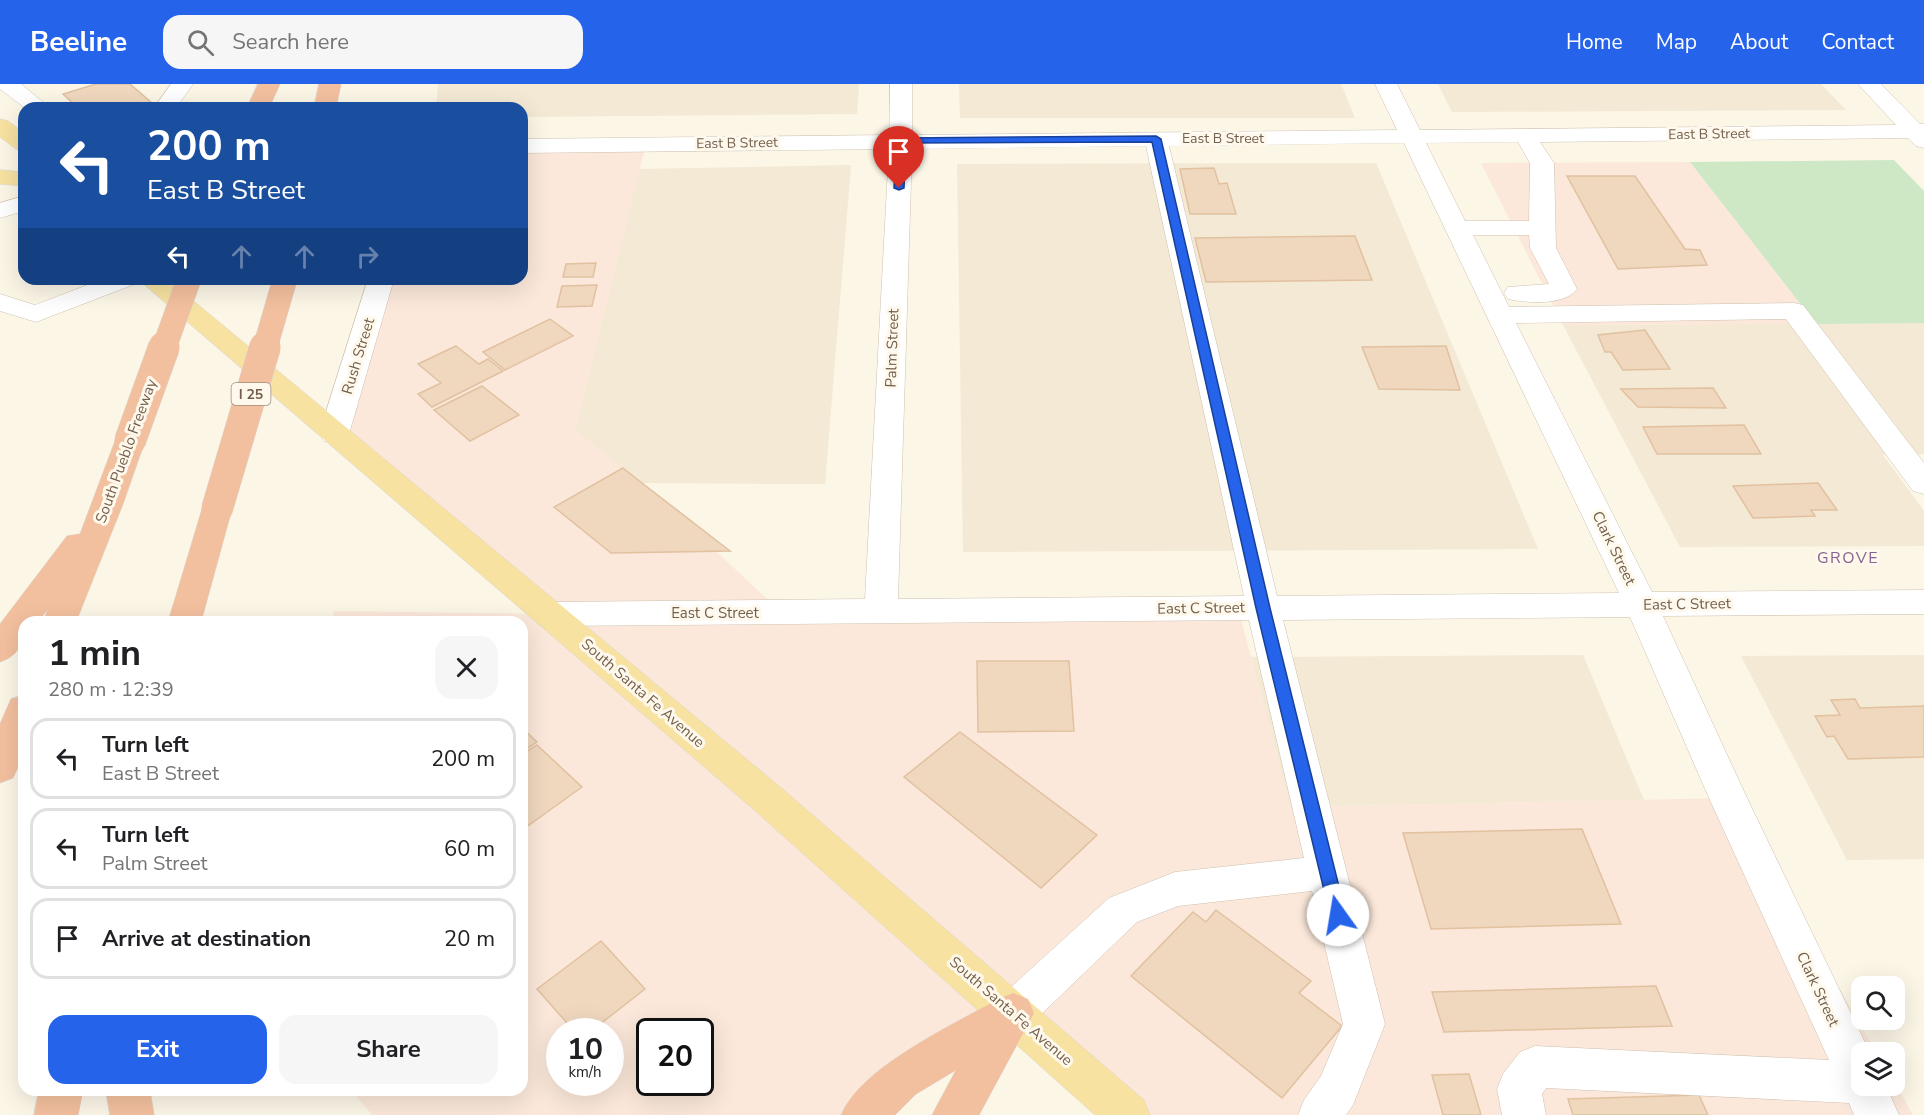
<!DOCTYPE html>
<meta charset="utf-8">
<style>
:root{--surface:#fff;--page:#f6f6f6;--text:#202124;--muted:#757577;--line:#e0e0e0;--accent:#2563eb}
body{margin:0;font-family:"Nunito Sans",sans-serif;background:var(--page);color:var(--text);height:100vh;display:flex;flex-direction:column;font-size:22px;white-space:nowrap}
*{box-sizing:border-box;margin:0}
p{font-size:20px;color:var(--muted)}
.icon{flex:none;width:33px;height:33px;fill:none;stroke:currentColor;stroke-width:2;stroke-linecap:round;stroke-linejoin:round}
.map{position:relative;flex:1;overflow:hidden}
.drawer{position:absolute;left:18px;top:532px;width:510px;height:480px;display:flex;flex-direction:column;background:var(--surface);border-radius:18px;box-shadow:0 6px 24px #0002}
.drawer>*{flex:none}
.top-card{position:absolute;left:18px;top:18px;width:510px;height:183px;border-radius:18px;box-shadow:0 6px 24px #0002;background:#1a4fa0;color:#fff;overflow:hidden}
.buttons{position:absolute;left:1851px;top:892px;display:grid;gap:12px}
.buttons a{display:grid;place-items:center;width:54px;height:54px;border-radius:12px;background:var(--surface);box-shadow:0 6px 24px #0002;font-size:30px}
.speed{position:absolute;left:546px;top:934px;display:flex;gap:12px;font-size:30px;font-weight:700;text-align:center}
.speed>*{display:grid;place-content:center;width:78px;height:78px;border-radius:50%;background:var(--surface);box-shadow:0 6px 24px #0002;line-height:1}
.speed small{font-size:15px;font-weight:400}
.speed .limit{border:3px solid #111;border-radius:9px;background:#fff;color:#111}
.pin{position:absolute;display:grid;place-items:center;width:51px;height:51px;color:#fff;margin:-62px -26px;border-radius:50% 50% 50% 0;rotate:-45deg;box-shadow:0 0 6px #0007}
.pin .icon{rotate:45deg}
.me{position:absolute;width:66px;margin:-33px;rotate:347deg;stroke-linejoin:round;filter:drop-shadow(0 0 4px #0008)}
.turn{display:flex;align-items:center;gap:21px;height:126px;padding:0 30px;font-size:27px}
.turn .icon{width:78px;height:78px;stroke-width:2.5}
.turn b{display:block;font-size:42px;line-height:51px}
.lanes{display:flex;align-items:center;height:57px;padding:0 30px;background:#0003;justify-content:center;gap:30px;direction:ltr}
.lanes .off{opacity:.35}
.round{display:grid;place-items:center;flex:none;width:63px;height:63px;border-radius:18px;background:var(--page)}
.overview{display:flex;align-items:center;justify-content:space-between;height:102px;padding:0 30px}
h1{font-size:36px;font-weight:700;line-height:45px}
.button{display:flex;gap:12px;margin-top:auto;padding:12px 30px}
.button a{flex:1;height:69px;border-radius:18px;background:var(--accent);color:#fff;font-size:24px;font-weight:700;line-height:69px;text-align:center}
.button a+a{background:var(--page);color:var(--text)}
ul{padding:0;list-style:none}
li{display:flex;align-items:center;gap:18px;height:81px;margin:0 12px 9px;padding:0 18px;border:3px solid var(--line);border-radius:18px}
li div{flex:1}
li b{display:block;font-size:22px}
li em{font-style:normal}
header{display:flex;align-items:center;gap:36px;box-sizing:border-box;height:84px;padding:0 30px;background:var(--accent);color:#fff}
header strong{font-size:28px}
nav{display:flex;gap:33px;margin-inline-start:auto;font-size:21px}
.search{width:420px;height:54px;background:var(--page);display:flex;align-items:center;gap:15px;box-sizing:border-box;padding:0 21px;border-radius:18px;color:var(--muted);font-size:22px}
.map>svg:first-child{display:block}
</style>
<header>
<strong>Beeline</strong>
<div class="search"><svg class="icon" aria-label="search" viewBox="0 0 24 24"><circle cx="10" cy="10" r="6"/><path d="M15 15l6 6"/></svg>Search here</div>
<nav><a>Home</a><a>Map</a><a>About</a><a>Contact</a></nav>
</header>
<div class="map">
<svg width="1924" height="1031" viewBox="0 0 1924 1031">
<rect width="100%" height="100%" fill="#fbf6e6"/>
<!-- residential -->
<path fill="#f3e9d4" d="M438 0H859L857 30 522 33V24H436Z
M959 0H1341L1355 34H960Z
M1438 0H1821L1846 26 1452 28Z
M1376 79 1538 465 963 468 957 80Z
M851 81 825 400 642 399 575 347 639 85Z
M1924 239V370L1883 371 1924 427V462L1680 463 1563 241Z
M1583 571 1644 716 1290 723 1251 573Z
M1924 571V775L1847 776 1741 572Z"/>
<!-- commercial -->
<path fill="#fbe8da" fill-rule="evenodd" d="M646 60 575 347 643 399 781 528 1238 524 1290 723 1728 714 1877 969H1862V1002H1894L1895 999 1913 1031H1129L1013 929 863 1031H372L352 1007 522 1006V538H331L334 527 550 530 334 350 381 195H522V62ZM560 948H610V999H560ZM650 948H700V999H650Z
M1690 78 1816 240 1563 241 1481 79Z"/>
<!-- green -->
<path fill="#cee8c5" d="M1894 76 1924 107V239L1816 240 1690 78Z"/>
<!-- building -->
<path fill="#efd8be" stroke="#e1c1a0" stroke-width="1.5" d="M96 0H130L153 20 139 24H78L63 10Z
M1214 84 1219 100 1227 99 1236 130H1190L1180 85Z
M1567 92H1635L1685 165 1700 166 1707 181 1618 185Z
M1355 152 1372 196 1206 198 1195 154Z
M596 179 593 193H563L566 180Z
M597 201 592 222 557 223 562 202Z
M550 235 573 252 505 286 483 268Z
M1645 246 1670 285 1623 286 1611 268H1605L1598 251Z
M456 262 479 280 488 275 503 287 432 323 418 310 441 299 418 280Z
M1446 262 1460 306 1379 305 1362 263Z
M482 302 519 331 470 357 434 326Z
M1713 304 1726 324 1638 323 1621 305Z
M1744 341 1761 370H1657L1643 343Z
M623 384 642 399 730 467 611 469 554 423Z
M1818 399 1837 426H1811L1815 432 1753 434 1733 402Z
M977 577H1069L1074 647 978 648Z
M1855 615 1860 624 1924 622V673L1848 675 1834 652 1827 653 1815 632 1840 631 1831 616Z
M522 644 537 658 522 668Z
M960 648 1097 751 1041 804 904 693Z
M537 661 582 703 522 746V671Z
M1582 745 1621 840 1431 845 1403 749Z
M1216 826 1311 897 1299 909 1342 942 1282 1014 1131 892 1193 828 1206 838Z
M601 857 645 905 590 948H575L537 905Z
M1656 902 1672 942 1444 948 1432 908Z
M1469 990 1481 1031H1443L1432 991Z
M1699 1011 1708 1031H1573L1568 1015Z"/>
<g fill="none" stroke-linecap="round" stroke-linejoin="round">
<defs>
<path id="minor" d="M0 0H21L50 24H25L0 5Z
M171 0H193L176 24H154Z
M890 0H912V51L1397 46 1375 0H1397L1420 46 1896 41 1858 0H1881L1920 40H1924V64L1916 62 1908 54 1540 58 1554 79 1556 164 1577 205C1565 222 1526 219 1508 215L1504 209 1508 203 1549 200 1530 164 1529 151H1473L1509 223 1794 219 1803 221 1924 379V410L1913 407 1786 235 1516 239 1652 508 1924 506V530L1663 532 1747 714 1870 969H1862V1002H1886L1899 1031H1854L1849 1019 1546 1004 1542 1010 1546 1031H1502L1497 1005 1503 990 1520 968 1535 962 1829 976 1709 714 1630 533 1283 536 1385 940 1353 1021 1346 1031H1298L1304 1016 1321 992 1343 940 1312 807 1178 822 1137 838 1028 943 1013 949 998 943 992 929 998 915 1109 814 1175 788 1304 774 1249 536 551 542 539 539 534 530 539 521 551 518 865 515 889 65 522 69V55L890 51ZM1518 58 1530 79 1529 137H1465L1426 59ZM1404 59 1619 509 1277 512 1169 62ZM1146 62 1244 512 898 515 912 65Z
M24 112V127L0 134V119Z
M103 195H139L135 200 36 238 0 227V210L35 221Z
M368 195H394L349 350 344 357 334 359 324 357 319 350Z"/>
<path id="major" d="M0 35 8 37 24 49V67L16 65 0 53Z
M0 86 24 88V102L0 100Z
M138 195H167L779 702 1144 1016 1150 1031H1095L752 724Z"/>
<path id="highway" d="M258 0H280L269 24H247Z
M319 0H341L336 24H314Z
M130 348 140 350 145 357 123 420 76 538H43L48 525 38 538H24C24 558 20 571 0 578V540L67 452 80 450 115 357 120 350Z
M217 415 228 418 232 425 201 538H168L202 425 206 418Z
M24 611V670L13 694 0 699V640L11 615Z
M1013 909 1028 915 1034 929 979 1031H932L956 986 916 1010 895 1031H841C862 982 952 942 998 915Z
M39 1006H83L78 1031H34Z
M106 1006H150L154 1031H110Z"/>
</defs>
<!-- minor casing -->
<use href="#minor" stroke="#cec1af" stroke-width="1"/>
<!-- major casing -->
<use href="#major" stroke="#dbd5d0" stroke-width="1"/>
<!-- highway casing -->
<use href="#highway" stroke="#dbd5d0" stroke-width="1"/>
<!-- minor -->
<use href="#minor" fill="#fff" fill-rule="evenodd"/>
<!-- major -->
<use href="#major" fill="#f7e2a1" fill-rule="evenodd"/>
<!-- highway -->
<use href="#highway" fill="#f3c09f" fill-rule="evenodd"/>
<defs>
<path id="highway-bridge-far1" d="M164 264 189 195
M265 264 285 195"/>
<path id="highway-bridge" d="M130 357 164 263
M217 425 265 263"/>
</defs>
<!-- highway-bridge-far1 casing -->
<use href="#highway-bridge-far1" stroke="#dbd5d0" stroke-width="25" stroke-linecap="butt"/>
<!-- highway-bridge casing -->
<use href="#highway-bridge" stroke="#dbd5d0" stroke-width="32" stroke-linecap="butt"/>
<!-- highway-bridge-far1 -->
<use href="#highway-bridge-far1" stroke="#f3c09f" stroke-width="24"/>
<!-- highway-bridge -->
<use href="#highway-bridge" stroke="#f3c09f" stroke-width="31"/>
</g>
<!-- route -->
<path fill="#2563eb" stroke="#184099" stroke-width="1.5" d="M1156 52 1161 55 1270 524 1346 831 1344 837 1338 839 1332 837 1330 831 1256 524 1152 58 906 59 904 104 899 106 894 104 897 56 901 54Z"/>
<g text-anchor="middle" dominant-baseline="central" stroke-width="6" stroke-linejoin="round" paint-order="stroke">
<!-- far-street labels -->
<g font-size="14" fill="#735f4c" stroke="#fef9ec">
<text transform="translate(1709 50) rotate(-1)">East B Street</text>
<text x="1223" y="54">East B Street</text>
<text transform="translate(737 59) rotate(-1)">East B Street</text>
</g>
<!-- shield labels -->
<rect fill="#fef9ec" stroke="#9d8d7c" stroke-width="1.5" x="231.5" y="299" width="39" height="22" rx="4.5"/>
<g font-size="14" font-weight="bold" fill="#735f4c">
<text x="251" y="310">I 25</text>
</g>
<!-- street labels -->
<g font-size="15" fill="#735f4c" stroke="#fef9ec">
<text transform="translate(892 264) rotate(-88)">Palm Street</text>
<text transform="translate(358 272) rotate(-73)">Rush Street</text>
<text transform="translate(126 367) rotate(-70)">South Pueblo Freeway</text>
<text transform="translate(1614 464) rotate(64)">Clark Street</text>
<text transform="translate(1687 520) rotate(-1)">East C Street</text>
<text transform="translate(1201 524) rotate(-1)">East C Street</text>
<text x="715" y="529">East C Street</text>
<text transform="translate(643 609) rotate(41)">South Santa Fe Avenue</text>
<text transform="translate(1818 905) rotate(65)">Clark Street</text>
<text transform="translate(1011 927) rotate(41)">South Santa Fe Avenue</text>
</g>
<!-- neighbourhood labels -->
<g font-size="16" letter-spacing="1.5" fill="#87638f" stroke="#fef9ec">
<text x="1848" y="474">GROVE</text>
</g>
</g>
</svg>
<div class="buttons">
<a><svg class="icon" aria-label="search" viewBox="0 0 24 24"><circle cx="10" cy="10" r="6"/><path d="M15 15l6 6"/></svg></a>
<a><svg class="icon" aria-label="layers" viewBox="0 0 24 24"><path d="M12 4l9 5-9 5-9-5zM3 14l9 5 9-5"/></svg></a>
</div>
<div class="speed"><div>10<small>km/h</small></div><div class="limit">20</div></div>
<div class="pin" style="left:899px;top:104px;background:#d93025"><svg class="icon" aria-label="arrive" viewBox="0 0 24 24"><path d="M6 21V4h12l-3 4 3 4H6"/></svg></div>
<svg class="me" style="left:1338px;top:831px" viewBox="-20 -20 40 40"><circle r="19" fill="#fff"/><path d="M0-13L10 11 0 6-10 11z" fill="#2563eb"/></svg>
<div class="top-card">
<div class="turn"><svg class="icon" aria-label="left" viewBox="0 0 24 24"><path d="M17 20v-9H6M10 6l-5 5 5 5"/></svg><div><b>200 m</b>East B Street</div></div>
<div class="lanes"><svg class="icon" aria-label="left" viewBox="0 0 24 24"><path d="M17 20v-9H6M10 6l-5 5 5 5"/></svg><svg class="icon off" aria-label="ahead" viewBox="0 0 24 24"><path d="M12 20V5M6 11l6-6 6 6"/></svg><svg class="icon off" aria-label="ahead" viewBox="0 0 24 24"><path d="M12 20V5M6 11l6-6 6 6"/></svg><svg class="icon off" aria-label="right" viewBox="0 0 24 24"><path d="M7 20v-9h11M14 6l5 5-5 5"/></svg></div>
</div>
<section class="drawer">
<div class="overview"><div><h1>1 min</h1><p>280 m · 12:39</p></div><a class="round"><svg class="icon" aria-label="close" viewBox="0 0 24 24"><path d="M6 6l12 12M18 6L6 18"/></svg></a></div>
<ul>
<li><svg class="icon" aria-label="left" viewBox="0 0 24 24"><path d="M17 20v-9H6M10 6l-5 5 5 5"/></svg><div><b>Turn left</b><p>East B Street</p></div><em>200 m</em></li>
<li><svg class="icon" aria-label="left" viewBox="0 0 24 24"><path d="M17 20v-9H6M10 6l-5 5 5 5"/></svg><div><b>Turn left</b><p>Palm Street</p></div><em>60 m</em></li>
<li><svg class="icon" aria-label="arrive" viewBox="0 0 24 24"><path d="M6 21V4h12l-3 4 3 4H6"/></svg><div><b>Arrive at destination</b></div><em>20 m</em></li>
</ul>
<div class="button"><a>Exit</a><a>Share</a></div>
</section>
</div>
